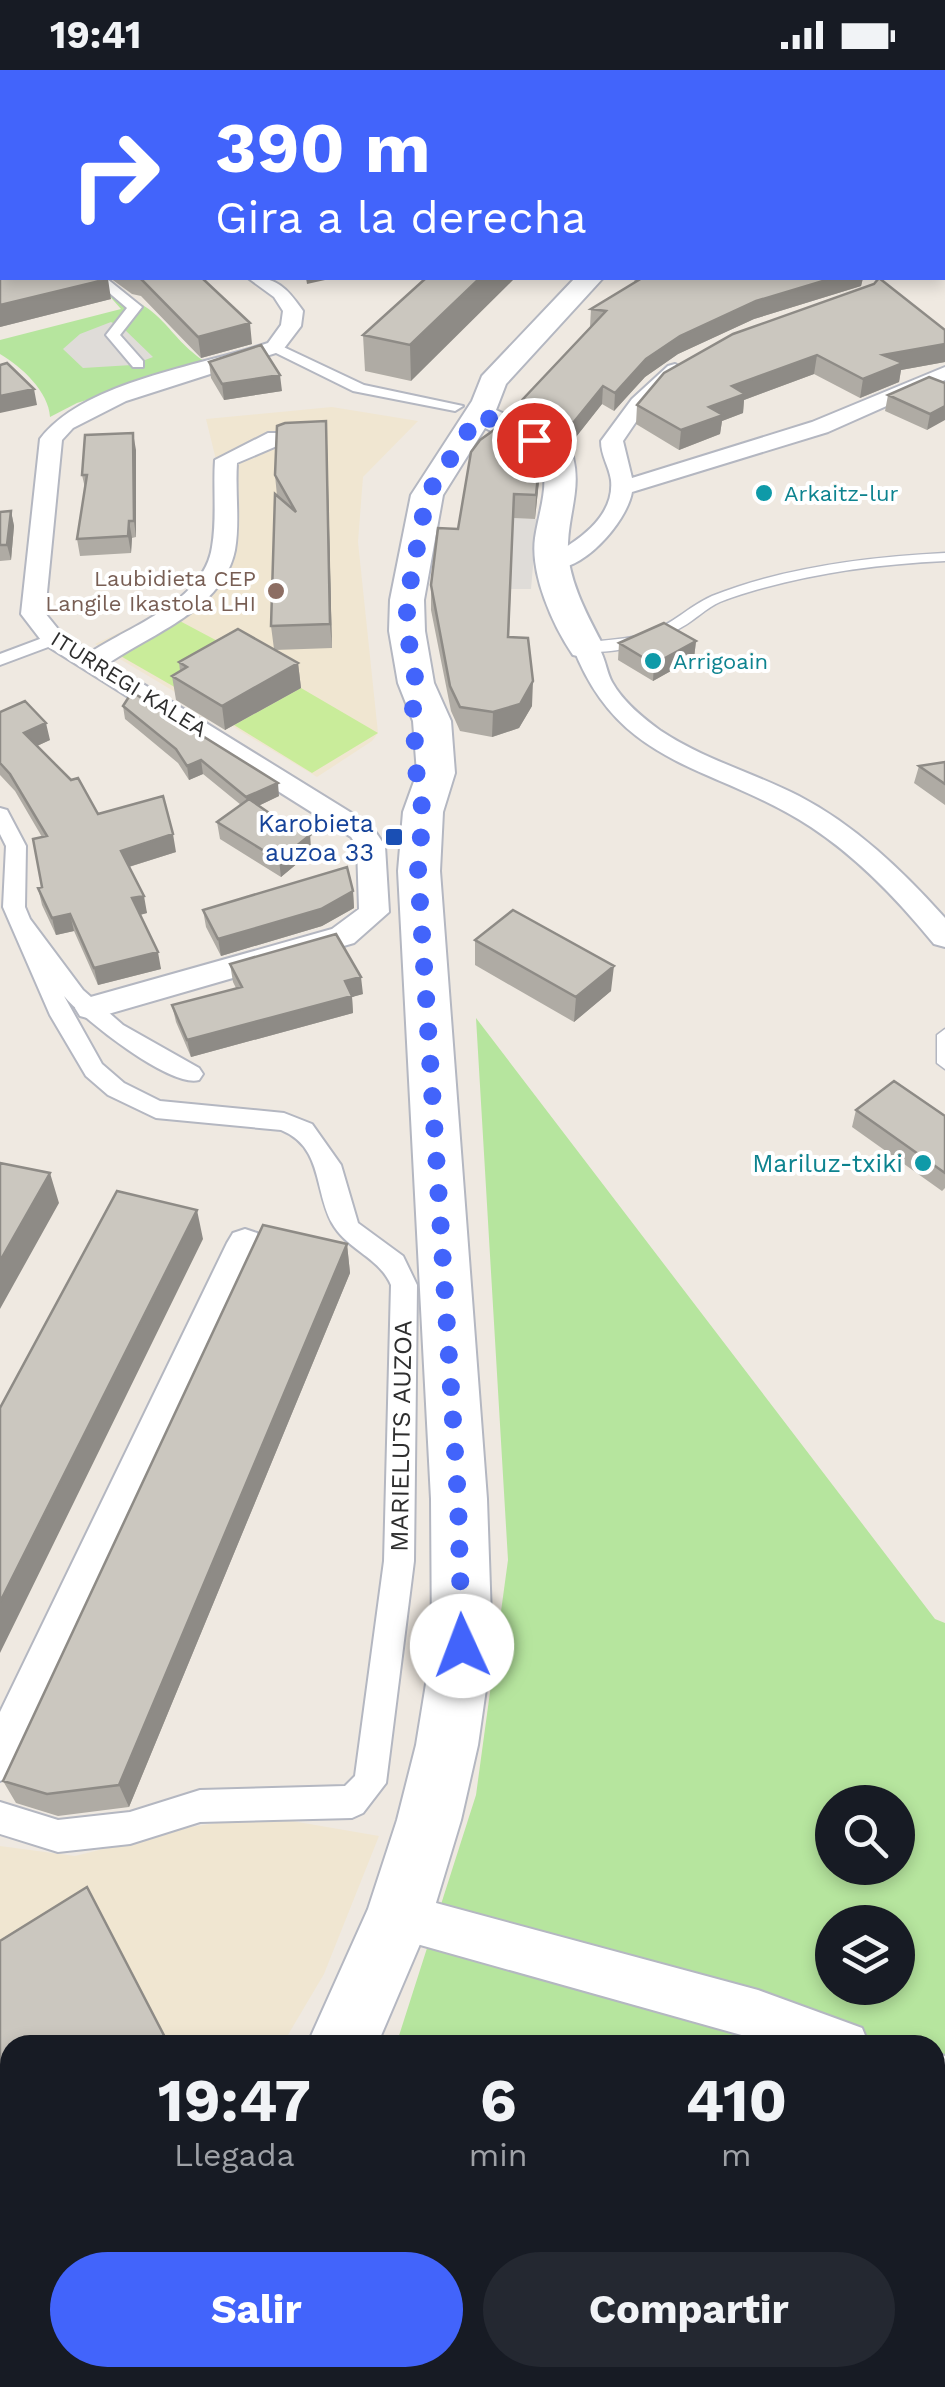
<!DOCTYPE html>
<html lang="es">
<style>
:root{--surface:#171b24;--page:#242831;--text:#f1f3f6;--muted:#9ea1a6;--accent:#4264fb}
body{margin:0;font-family:"Work Sans",sans-serif;background:var(--page);color:var(--text);height:100vh;display:flex;flex-direction:column;font-size:38px;white-space:nowrap}
*{box-sizing:border-box;margin:0}
p{font-size:32px;color:var(--muted)}
.icon{flex:none;width:55px;height:55px;fill:none;stroke:currentColor;stroke-width:2;stroke-linecap:round;stroke-linejoin:round}
.map{position:relative;flex:1;overflow:hidden}
.side{position:absolute;left:0px;top:1965px;width:945px;height:352px;display:flex;flex-direction:column;background:var(--surface);border-radius:30px 30px 0 0;box-shadow:0 5px 15px #0003}
.side>*{flex:none}
.banner{position:absolute;left:0px;top:0px;width:945px;height:210px;box-shadow:0 5px 15px #0003;background:#4264fb;color:#fff;overflow:hidden}
.buttons{position:absolute;left:815px;top:1715px;display:grid;gap:20px}
.buttons a{display:grid;place-items:center;width:100px;height:100px;border-radius:50%;background:var(--surface);box-shadow:0 5px 15px #0003;font-size:50px}
.pin{position:absolute;display:grid;place-items:center;width:85px;height:85px;color:#fff;margin:-42px;border:5px solid #fff;border-radius:50%;box-shadow:0 2px 10px #0007}
.me{position:absolute;width:110px;margin:-55px;rotate:358deg;stroke-linejoin:round;filter:drop-shadow(0 0 8px #0008)}
.turn{display:flex;align-items:center;gap:35px;height:210px;padding:0 50px;font-size:45px}
.turn .icon{width:130px;height:130px;stroke-width:2.5}
.turn b{display:block;font-size:70px;line-height:85px}
.eta{display:flex;justify-content:space-evenly;align-items:center;height:170px;text-align:center}
.eta b{font-size:60px;font-weight:700;line-height:70px}
.cta{display:flex;gap:20px;margin-top:auto;padding:20px 50px}
.cta a{flex:1;height:115px;border-radius:60px;background:var(--accent);color:#fff;font-size:40px;font-weight:700;line-height:115px;text-align:center}
.cta a+a{background:var(--page);color:var(--text)}
.status{display:flex;justify-content:space-between;align-items:center;height:70px;padding:0 50px;background:var(--surface);direction:ltr}
.status svg{height:28px;fill:currentColor}
.map>svg:first-child{display:block}
</style>
<div class="status"><b>19:41</b><svg viewBox="0 0 49 12"><path d="M0 12V9h3v3zM5 12V6h3v6zM10 12V3h3v9zM15 12V0h3v12zM26 1h20v11H26zM47 4h2v5h-2z"/></svg></div>
<div class="map">
<svg width="945" height="2317" viewBox="0 0 945 2317">
<rect width="100%" height="100%" fill="#efe9e1"/>
<!-- education -->
<path fill="#f0e6d1" d="M332 337 418 351 363 407 358 472 378 663 372 671 317 707 95 574 172 538 207 505 220 477 218 398 206 349Z
M263 1746 379 1766 324 1904 282 1975H10V2308H76L69 2317H0V1776L75 1786 191 1757Z"/>
<!-- green -->
<path fill="#b6e59e" fill-rule="evenodd" d="M106 222C165 233 164 265 207 293L77 333 50 347C49 322 21 296 0 284V270L121 239Z
M476 948 935 1549 945 1553V2317H214L220 2308H935V1975H396L476 1725 508 1490ZM832 1732H898V1798H832ZM832 1852H898V1918H832Z"/>
<!-- pitch -->
<path fill="#c9ec9a" d="M178 550 240 583 178 619 117 584Z
M301 618 378 663 312 703 234 655Z"/>
<!-- plaza -->
<path fill="#dfdcd8" d="M111 252 123 258 153 287 132 295 83 298 63 279 80 264Z
M464 446 537 449 531 519H510Z"/>
<g fill="none" stroke-linecap="round" stroke-linejoin="round">
<defs>
<path id="service" d="M945 483V491C878 494 813 503 749 522 739 525 729 528 720 532 706 538 695 550 682 557 660 570 602 591 580 577 594 568 627 571 646 564 672 555 689 536 712 526 784 497 868 487 945 483Z
M945 959V999L937 993V965Z"/>
<path id="pedestrian" d="M92 208H106L142 237 120 265 143 291V297H133L106 265 127 238Z
M275 273 364 315 463 336 455 341 353 321 270 280 268 277Z
M53 564 62 569 59 573 0 595V584Z
M0 738 7 740 26 776 25 837 30 849 83 920 123 955 199 998 203 1004 199 1010C170 1018 83 949 64 926L102 994 124 1013 160 1031 284 1043 312 1054 341 1095 358 1153 403 1186 417 1215 414 1491 386 1713 363 1743 352 1748 200 1752 130 1774 58 1782 0 1764V1732L58 1750 130 1742 200 1720 345 1716 355 1706 384 1491 391 1215C379 1187 347 1180 332 1153 314 1120 323 1077 281 1060L156 1048 108 1025 86 1006 50 945 3 837 6 776 0 764Z"/>
<path id="minor" d="M2 32V42L0 43V33Z
M248 208C276 206 287 218 303 241L301 256 282 281 126 331 73 358 62 370 45 543 62 564 91 582C132 555 204 531 212 477 217 449 213 418 215 390L268 363H284L287 368 284 373 237 393C235 422 240 452 235 480 223 539 153 563 109 593L371 755 385 776 389 842 354 873 91 949 80 946 75 938 80 930 332 859 359 839 357 776 351 767 44 574 21 544 40 369C84 311 201 296 268 273L281 255 283 241 274 227Z
M675 294 685 300 646 337 623 371 632 408 812 352 945 297V310L828 362 632 422C627 452 580 506 547 498L543 493 547 488C575 473 615 448 611 410 609 396 601 386 601 371L632 329 668 296Z
M586 569C605 574 604 597 612 612 623 632 643 648 661 661 703 689 754 703 799 726 855 755 903 801 945 848V877L934 874C899 831 858 788 811 757 715 694 620 700 573 577Z
M245 1159 257 1163 263 1173 16 1704 0 1711V1642L227 1173 233 1163Z
M399 1823 758 1920 862 1958 869 1975H777L399 1869 382 1863 376 1846 382 1829Z
M935 1983 945 1986V2036L935 2033Z"/>
<path id="secondary" d="M575 208H603L506 314 496 340 546 363 573 387C581 418 569 443 568 473 566 507 588 547 604 577L599 585 586 588 573 585C553 556 530 504 535 468 539 441 549 418 542 391L524 377 485 358 443 425 424 530 425 561 434 613 451 651 455 703 443 742 440 801 487 1429 492 1577 478 1675 461 1750 432 1846 377 1975H307L368 1839 397 1750 416 1675 432 1577 431 1429 398 801 403 742 417 703 413 651 398 613 389 561 390 530 411 425 472 331 482 306Z
M115 2308H195L191 2317H111Z"/>
</defs>
<!-- service casing -->
<use href="#service" stroke="#b4b7c1" stroke-width="3"/>
<!-- pedestrian casing -->
<use href="#pedestrian" stroke="#b4b7c1" stroke-width="4"/>
<!-- minor casing -->
<use href="#minor" stroke="#b4b7c1" stroke-width="4"/>
<!-- secondary casing -->
<use href="#secondary" stroke="#b4b7c1" stroke-width="4"/>
<!-- service -->
<use href="#service" fill="#fff" fill-rule="evenodd"/>
<!-- pedestrian -->
<use href="#pedestrian" fill="#fff" fill-rule="evenodd"/>
<!-- minor -->
<use href="#minor" fill="#fff" fill-rule="evenodd"/>
<!-- secondary -->
<use href="#secondary" fill="#fff" fill-rule="evenodd"/>
</g>
<!-- wall -->
<path fill="#afaba4" d="M945 0V162H942V2Z
M0 86H2V208L111 229 0 257Z
M110 208H202L252 274 201 288 141 226 132 224Z
M426 208 411 311 365 301 363 265Z
M635 208H863L861 216 754 249 678 284 645 307 614 341 602 334 572 372 522 348 523 329 590 257 591 239 634 213Z
M945 260V292L901 300 899 312 860 328 814 304 744 330 743 343 722 351 720 364 679 380 636 354 637 335 664 303Z
M209 292 282 321 224 330 211 308Z
M945 313 927 360 885 341 888 325Z
M326 351 332 578 275 580 298 593 301 618 225 660 176 630 172 606 180 601 179 592 274 579 271 556 277 426 275 405Z
M136 380V467L132 468 131 483 80 486 77 469 85 418 82 405Z
M540 401 535 449 513 448 509 567 532 636 519 658 492 667 460 661 451 641 431 540V515L458 459Z
M11 441 14 456 11 490 0 491V442Z
M696 571 694 588 653 611 618 590 619 573Z
M123 636 279 726 258 736 288 756 310 765 311 782 281 807 220 769 217 752 241 735 203 704 189 710 178 693 125 649Z
M0 642 50 670 37 676 98 744 176 782 129 797 147 843 140 845 161 899 98 915 74 861 56 865 42 835 38 818 42 817V767L15 721 0 705Z
M945 692V735L914 713 919 696Z
M353 821 354 838 322 856 221 886 206 857 203 840Z
M475 870 611 921 574 952 475 895Z
M230 894 363 924 352 927 353 943 191 987 176 952 172 935 236 918 233 912Z
M856 1040 945 1046V1118L942 1121 852 1057Z
M347 1174 350 1203 129 1737 58 1746 16 1733 3 1711Z"/>
<!-- shaded-wall -->
<path fill="#8e8b86" d="M112 0H134V2H90Z
M744 0H760L757 2H744Z
M306 208H334L307 214Z
M480 208H515L411 311 410 275Z
M833 208H863L861 216 754 249 678 284 645 307 614 341 615 323 646 289 680 266 756 231Z
M108 209 111 229 0 257V235Z
M250 253 252 274 201 288 198 267Z
M945 274V292L901 300 899 312 860 328 863 309 883 285Z
M817 285 814 304 744 330 743 343 722 351 720 364 679 380 681 360 732 316Z
M280 305 282 321 224 330 222 314Z
M603 316 602 334 572 372 573 353Z
M34 319 37 335 0 343V326Z
M945 336V350L927 360 930 344Z
M326 351 327 374 332 578 330 554Z
M133 363 136 380V467L134 451Z
M541 378 540 401 535 449 536 425Z
M11 441 14 456 11 490 7 475Z
M129 451 132 468 131 483 128 466Z
M696 571 694 588 653 611 654 594Z
M298 593 301 618 225 660 222 636Z
M533 611 532 636 519 658 492 667 493 642Z
M46 653 50 670 28 680 24 663Z
M201 690 203 704 189 710 187 696Z
M278 713 279 726 248 741 246 727Z
M173 764 176 782 125 798 121 781Z
M310 765 311 782 281 807 279 790Z
M353 821 354 838 322 856 221 886 218 869Z
M144 826 147 843 135 846 132 828Z
M70 844 74 861 56 865 52 848Z
M158 882 161 899 98 915 94 898Z
M614 896 611 921 574 952 576 927Z
M361 907 363 924 352 927 353 943 191 987 187 970 345 911Z
M50 1103 59 1133 0 1239V1191Z
M197 1140 203 1169 0 1583V1532Z
M347 1174 350 1203 129 1737 119 1715Z
M10 2227V2242L0 2250V2234Z"/>
<!-- building -->
<path fill="#cbc7bf" stroke="#8e8b86" stroke-width="2.5" d="M3 0H112L90 2H4Z
M130 0H723L722 2H127Z
M820 0 945 1V117H943L945 145H942V2H817Z
M0 86H2V187H0Z
M2 203V208L108 209 0 235V204Z
M140 208H202L250 253 198 267Z
M426 208H480L410 275 363 265Z
M640 208H833L756 231 680 266 646 289 615 323 603 316 573 353 523 329 606 241 591 239 642 208Z
M879 208 945 260V274L883 285 903 293 863 309 817 285 732 316 745 324 709 337 723 345 681 360 637 335 664 303 733 264 874 214Z
M261 275 280 305 222 314 209 292Z
M7 293 34 319 0 326V295Z
M929 307 945 313V336L930 344 888 325Z
M508 350 539 370 541 378 536 425 514 424 511 495 508 567 528 568 533 611 520 634 493 642 460 637 450 616 431 515 438 458 458 459 471 382 480 370Z
M326 351 330 554 271 556 275 424 296 442 275 405 277 356 285 353Z
M133 363 134 451H129L128 466 77 469 87 405H82L85 365Z
M11 441 7 475H0V442Z
M664 553 696 571 654 594 619 573Z
M238 559 298 593 222 636 172 606 187 597 179 592Z
M132 622 278 713 246 727 201 690 187 696 176 679 123 636Z
M25 631 46 653 24 663 71 710 78 708 98 744 163 726 173 764 121 781 144 826 132 828 158 882 94 898 70 844 52 848 38 818 42 817 33 769 47 766 10 704 0 693V642Z
M945 692V714L919 696Z
M249 729 288 756 310 765 279 790 217 752Z
M347 797 353 821 321 839 218 869 203 840Z
M513 840 614 896 576 927 475 870Z
M336 864 361 907 345 911 352 926 187 970 172 935 242 917 230 894Z
M894 1011 945 1046V1103L856 1040Z
M0 1093 50 1103 0 1191Z
M117 1121 197 1140 0 1532V1338Z
M263 1155 347 1174 119 1715 47 1724 3 1711Z
M87 1817 169 1975H10V2227L0 2234V1871Z"/>
<g fill="none" stroke-linecap="round" stroke-linejoin="round">
<!-- route -->
<path stroke="#4264fb" stroke-width="18" stroke-dasharray="0 32.4" d="M462 1576 458 1429 418 801 423 742 417 712 413 638 416 613 407 561V530L427 425 479 344 534 370"/>
</g>
<!-- markers -->
<g fill="#0f9aa8" stroke="#fff" stroke-width="4">
<circle cx="764" cy="423" r="10"/>
<circle cx="653" cy="591" r="10"/>
<circle cx="923" cy="1093" r="10"/>
</g>
<circle fill="#8d6e63" stroke="#fff" stroke-width="4" cx="276" cy="521" r="10"/>
<rect fill="#1a4fb4" stroke="#fff" stroke-width="4" x="384" y="757" width="20" height="20" rx="5"/>
<g text-anchor="middle" dominant-baseline="central" stroke-width="8" stroke-linejoin="round" paint-order="stroke">
<!-- far-culture labels -->
<g font-size="22" fill="#0d838f" stroke="#fff" text-anchor="start">
<text x="784" y="423">Arkaitz-lur</text>
<text x="673" y="591">Arrigoain</text>
</g>
<!-- far-education labels -->
<g font-size="22" fill="#785e54" stroke="#fff" text-anchor="end">
<text x="256" y="508">Laubidieta CEP<tspan x="256" dy="25">Langile Ikastola LHI</tspan></text>
</g>
<!-- far-street labels -->
<g font-size="22" fill="#2e2e2e" stroke="#fff">
<text transform="translate(129 614) rotate(32)">ITURREGI KALEA</text>
</g>
<!-- transit labels -->
<g font-size="25" fill="#164399" stroke="#fff" text-anchor="end">
<text x="374" y="753">Karobieta<tspan x="374" dy="29">auzoa 33</tspan></text>
</g>
<!-- culture labels -->
<g font-size="25" fill="#0d838f" stroke="#fff" text-anchor="end">
<text x="903" y="1093">Mariluz-txiki</text>
</g>
<!-- street labels -->
<g font-size="25" fill="#2e2e2e" stroke="#fff">
<text transform="translate(401 1366) rotate(-89)">MARIELUTS AUZOA</text>
</g>
</g>
</svg>
<div class="buttons">
<a><svg class="icon" aria-label="search" viewBox="0 0 24 24"><circle cx="10" cy="10" r="6"/><path d="M15 15l6 6"/></svg></a>
<a><svg class="icon" aria-label="layers" viewBox="0 0 24 24"><path d="M12 4l9 5-9 5-9-5zM3 14l9 5 9-5"/></svg></a>
</div>
<div class="pin" style="left:534px;top:370px;background:#d93025"><svg class="icon" aria-label="arrive" viewBox="0 0 24 24"><path d="M6 21V4h12l-3 4 3 4H6"/></svg></div>
<svg class="me" style="left:462px;top:1576px" viewBox="-20 -20 40 40"><circle r="19" fill="#fff"/><path d="M0-13L10 11 0 6-10 11z" fill="#4264fb"/></svg>
<div class="banner">
<div class="turn"><svg class="icon" aria-label="right" viewBox="0 0 24 24"><path d="M7 20v-9h11M14 6l5 5-5 5"/></svg><div><b>390 m</b>Gira a la derecha</div></div>
</div>
<section class="side">
<div class="eta">
<div><b>19:47</b><p>Llegada</p></div>
<div><b>6</b><p>min</p></div>
<div><b>410</b><p>m</p></div>
</div>
<div class="cta"><a>Salir</a><a>Compartir</a></div>
</section>
</div>
